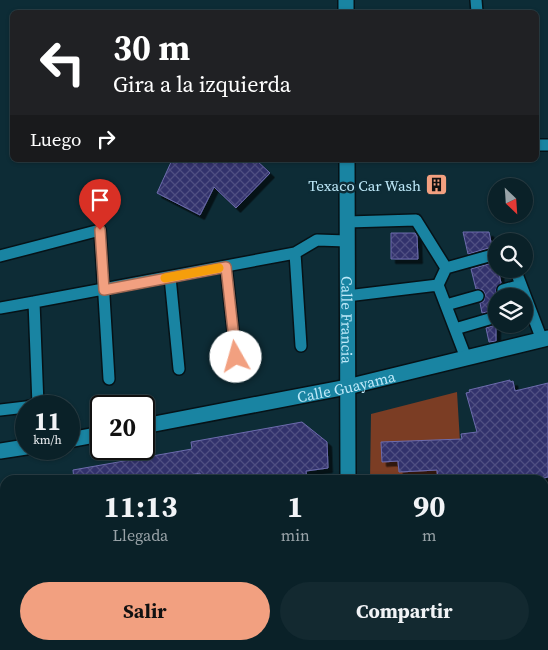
<!DOCTYPE html>
<html lang="es">
<style>
:root{--surface:#0a2128;--page:#132930;--text:#f1f3f6;--muted:#99a3a8;--line:#2a3e45;--accent:#f2a080}
body{margin:0;font-family:"Source Serif 4",serif;background:var(--page);color:var(--text);height:100vh;display:flex;flex-direction:column;font-size:19px;white-space:nowrap}
*{box-sizing:border-box;margin:0}
p{font-size:16px;color:var(--muted)}
.icon{flex:none;width:28px;height:28px;fill:none;stroke:currentColor;stroke-width:2;stroke-linecap:round;stroke-linejoin:round}
.map{position:relative;flex:1;overflow:hidden}
.panel{position:absolute;left:0px;top:475px;width:549px;height:175px;display:flex;flex-direction:column;background:var(--surface);border-radius:15px 15px 0 0;box-shadow:0 1px 4px #0004,0 0 0 1px var(--line)}
.panel>*{flex:none}
.banner{position:absolute;left:10px;top:10px;width:529px;height:152px;border-radius:8px;box-shadow:0 1px 4px #0004,0 0 0 1px var(--line);background:#202124;color:#fff;overflow:hidden}
.needle{width:32px;rotate:155deg}
.buttons{position:absolute;left:488px;top:178px;display:grid;gap:10px}
.buttons a{display:grid;place-items:center;width:45px;height:45px;border-radius:50%;background:var(--surface);box-shadow:0 1px 4px #0004,0 0 0 1px var(--line);font-size:25px}
.speed{position:absolute;left:15px;top:395px;display:flex;gap:10px;font-size:25px;font-weight:700;text-align:center}
.speed>*{display:grid;place-content:center;width:65px;height:65px;border-radius:50%;background:var(--surface);box-shadow:0 1px 4px #0004,0 0 0 1px var(--line);line-height:1}
.speed small{font-size:12px;font-weight:400}
.speed .limit{border:2px solid #111;border-radius:8px;background:#fff;color:#111}
.pin{position:absolute;display:grid;place-items:center;width:42px;height:42px;color:#fff;margin:-51px -21px;border-radius:50% 50% 50% 0;rotate:-45deg;box-shadow:0 0 5px #0007}
.pin .icon{rotate:45deg}
.me{position:absolute;width:55px;margin:-28px;rotate:353deg;stroke-linejoin:round;filter:drop-shadow(0 0 4px #0008)}
.turn{display:flex;align-items:center;gap:18px;height:105px;padding:0 20px;font-size:22px}
.turn .icon{width:65px;height:65px;stroke-width:2.5}
.turn b{display:block;font-size:35px;line-height:42px}
.then{display:flex;align-items:center;height:48px;padding:0 20px;background:#0003;gap:10px;font-size:19px}
.eta{display:flex;justify-content:space-evenly;align-items:center;height:85px;text-align:center}
.eta b{font-size:30px;font-weight:700;line-height:35px}
.action{display:flex;gap:10px;margin-top:auto;padding:10px 20px}
.action a{flex:1;height:58px;border-radius:30px;background:var(--accent);color:#111;font-size:20px;font-weight:700;line-height:58px;text-align:center}
.action a+a{background:var(--page);color:var(--text)}
.map>svg:first-child{display:block}
</style>
<div class="map">
<svg width="548" height="650" viewBox="0 0 548 650">
<defs>
<pattern id="building-cross-hatch" width="8" height="8" patternUnits="userSpaceOnUse" patternTransform="scale(1.25)"><rect width="8" height="8" fill="#33316c"/><path d="M0 0l8 8M0 8l8-8" fill="none" stroke="#4f4f82"/></pattern>
<filter id="shadow"><feDropShadow dx="4.5" dy="4.5" stdDeviation="0" flood-color="#0009"/></filter>
</defs>
<rect width="100%" height="100%" fill="#0d2c36"/>
<!-- grass -->
<path fill="#7b3d24" d="M457 392 462 475 438 477V480H370L371 414Z"/>
<!-- building -->
<path fill="url(#building-cross-hatch)" stroke="#6c6cad" filter="url(#shadow)" d="M172 160H256L270 173 236 208 214 187 200 215 157 193Z
M463 232H489L492 247 468 254Z
M391 233H415L417 236 418 259H391Z
M496 262V269H498L501 283 496 289V292L499 296H496V310L482 313 480 303 484 301 485 294 483 290 476 289 471 269Z
M496 325V341L489 342 486 328Z
M510 380V382L513 381 515 391 548 383V477L536 480H438L437 470 399 472 398 461 382 462 381 442 462 439 461 434 477 432 466 393 470 392 469 390Z
M302 422 327 442 328 468 306 471 307 480H201L200 473 166 480H74L73 470 192 449 191 442Z"/>
<g fill="none" stroke-linecap="round" stroke-linejoin="round">
<defs>
<path id="lane" d="M476 0 477 12
M536 145H548
M347 222 416 220 446 268
M0 256 100 230 109 379
M226 267 236 357
M515 269 542 340
M170 277 179 369
M503 290 521 285
M347 296 438 285
M446 305 478 296
M0 308 34 302
M455 329 496 317
M301 346 295 253 317 240 347 241
M466 358 438 285 446 268 496 254
M29 406 38 405 34 302 295 253
M0 410 26 407"/>
<g id="street">
<path d="M346 0V12"/>
<path id="s1" d="M347 160 348 480"/>
<path id="s2" d="M144 426 347 387 548 338"/>
<path d="M69 440 101 434"/>
<path d="M0 451 26 447"/>
<path d="M350 645V650"/>
</g>
</defs>
<!-- lane casing -->
<use href="#lane" stroke="#061217" stroke-width="14"/>
<!-- street casing -->
<use href="#street" stroke="#061217" stroke-width="18"/>
<!-- lane -->
<use href="#lane" stroke="#1984a2" stroke-width="11"/>
<!-- street -->
<use href="#street" stroke="#1984a2" stroke-width="15"/>
</g>
<g fill="none" stroke-linecap="round" stroke-linejoin="round">
<defs>
<path id="route" d="M100 230 104 290 226 267 236 357"/>
</defs>
<!-- route casing -->
<use href="#route" stroke="#9d6853" stroke-width="12"/>
<!-- route -->
<use href="#route" stroke="#f2a080" stroke-width="9"/>
<!-- slow -->
<path stroke="#f59e0b" stroke-width="9" d="M165 278 219 268"/>
</g>
<!-- icons -->
<defs>
<symbol id="building-square" viewBox="-11 -11 22 22"><rect x="-9" y="-9" width="18" height="18" rx="4" fill="#f2a080" stroke="#0d2c36"/><path d="M-4-6H4V6H1V3H-1V6H-4ZM-2.5-4.3h1.7v1.8h-1.7ZM.8-4.3h1.7v1.8H.8ZM-2.5-1h1.7V.8h-1.7ZM.8-1h1.7V.8H.8Z" fill="#111"/></symbol>
</defs>
<g fill-rule="evenodd">
<use href="#building-square" x="424" y="172" width="25" height="25"/>
</g>
<g text-anchor="middle" dominant-baseline="central" stroke-width="5" stroke-linejoin="round" paint-order="stroke">
<!-- poi labels -->
<g font-size="15" fill="#bee9f9" stroke="#0d2c36" text-anchor="end">
<text x="421" y="185">Texaco Car Wash</text>
</g>
<!-- street labels -->
<g font-size="15" fill="#bee9f9" stroke="#0d2c36">
<text stroke="none"><textPath href="#s1" startOffset="160">Calle Francia</textPath></text>
<text stroke="none"><textPath href="#s2" startOffset="206">Calle Guayama</textPath></text>
</g>
</g>
</svg>
<div class="buttons">
<a><svg class="needle" viewBox="-14 -14 28 28"><path d="M0-13l5 13h-10z" fill="#e53935"/><path d="M0 13l5-13h-10z" fill="#99a3a8"/></svg></a>
<a><svg class="icon" aria-label="search" viewBox="0 0 24 24"><circle cx="10" cy="10" r="6"/><path d="M15 15l6 6"/></svg></a>
<a><svg class="icon" aria-label="layers" viewBox="0 0 24 24"><path d="M12 4l9 5-9 5-9-5zM3 14l9 5 9-5"/></svg></a>
</div>
<div class="speed"><div>11<small>km/h</small></div><div class="limit">20</div></div>
<div class="pin" style="left:100px;top:230px;background:#d93025"><svg class="icon" aria-label="arrive" viewBox="0 0 24 24"><path d="M6 21V4h12l-3 4 3 4H6"/></svg></div>
<svg class="me" style="left:236px;top:357px" viewBox="-20 -20 40 40"><circle r="19" fill="#fff"/><path d="M0-13L10 11 0 6-10 11z" fill="#f2a080"/></svg>
<div class="banner">
<div class="turn"><svg class="icon" aria-label="left" viewBox="0 0 24 24"><path d="M17 20v-9H6M10 6l-5 5 5 5"/></svg><div><b>30 m</b>Gira a la izquierda</div></div>
<div class="then">Luego<svg class="icon" aria-label="right" viewBox="0 0 24 24"><path d="M7 20v-9h11M14 6l5 5-5 5"/></svg></div>
</div>
<section class="panel">
<div class="eta">
<div><b>11:13</b><p>Llegada</p></div>
<div><b>1</b><p>min</p></div>
<div><b>90</b><p>m</p></div>
</div>
<div class="action"><a>Salir</a><a>Compartir</a></div>
</section>
</div>
